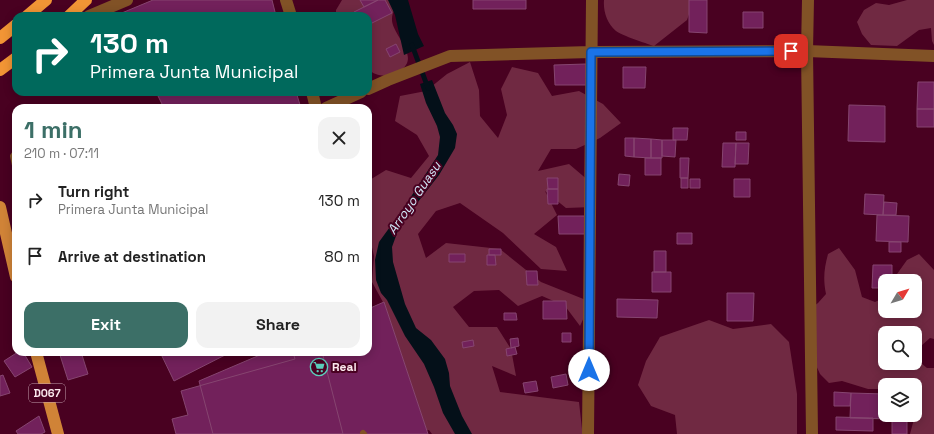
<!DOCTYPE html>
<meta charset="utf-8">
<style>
:root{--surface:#fff;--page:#f2f2f2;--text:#222;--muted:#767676;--accent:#3c6f67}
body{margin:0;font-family:"Space Grotesk",sans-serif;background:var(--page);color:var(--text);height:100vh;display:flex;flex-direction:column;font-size:15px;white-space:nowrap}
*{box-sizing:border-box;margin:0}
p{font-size:13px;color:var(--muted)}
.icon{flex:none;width:22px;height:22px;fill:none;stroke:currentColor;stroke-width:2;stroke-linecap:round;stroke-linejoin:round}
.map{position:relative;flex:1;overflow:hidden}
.details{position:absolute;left:12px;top:104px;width:360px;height:252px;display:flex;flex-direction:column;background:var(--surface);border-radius:12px;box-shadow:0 2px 10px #0003}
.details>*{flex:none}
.guide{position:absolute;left:12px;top:12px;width:360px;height:84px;border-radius:12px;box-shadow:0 2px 10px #0003;background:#00695c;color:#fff;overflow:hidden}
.needle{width:26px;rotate:52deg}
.fabs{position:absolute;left:878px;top:274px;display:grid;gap:8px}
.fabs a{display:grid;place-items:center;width:44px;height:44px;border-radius:8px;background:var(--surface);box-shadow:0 2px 10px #0003;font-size:20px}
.pin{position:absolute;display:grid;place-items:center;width:34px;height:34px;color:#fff;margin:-17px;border-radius:8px;box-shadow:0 2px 6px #0006}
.me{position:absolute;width:44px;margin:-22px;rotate:0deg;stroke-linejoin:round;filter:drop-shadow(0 0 3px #0008)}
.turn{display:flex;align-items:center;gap:14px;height:84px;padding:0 12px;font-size:18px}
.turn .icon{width:52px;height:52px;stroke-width:2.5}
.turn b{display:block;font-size:28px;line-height:34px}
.round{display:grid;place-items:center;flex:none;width:42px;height:42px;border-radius:12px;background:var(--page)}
.overview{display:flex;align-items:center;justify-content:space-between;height:68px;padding:0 12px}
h1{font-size:24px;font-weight:700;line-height:30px;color:var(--accent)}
.cta{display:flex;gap:8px;margin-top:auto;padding:8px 12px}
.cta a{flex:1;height:46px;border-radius:12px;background:var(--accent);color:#fff;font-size:16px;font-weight:700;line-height:46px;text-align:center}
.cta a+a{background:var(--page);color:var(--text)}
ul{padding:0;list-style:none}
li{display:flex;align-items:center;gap:12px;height:56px;padding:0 12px}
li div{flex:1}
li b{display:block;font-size:15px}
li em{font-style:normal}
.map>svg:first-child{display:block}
</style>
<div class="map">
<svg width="934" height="434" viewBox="0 0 934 434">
<rect width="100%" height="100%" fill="#490121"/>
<!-- green -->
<path fill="#702942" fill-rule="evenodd" d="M342 0H402C397 6 392 11 392 19 391 34 423 58 399 71 395 73 390 76 385 76 378 75 373 74 368 69V16H336V10Z
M604 0H694L687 20 654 46C645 43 623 36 616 31 607 24 603 11 604 0Z
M907 0H934V45L932 41 931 28 919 30 897 46 871 45 862 34 857 22 864 10 876 3 889 5Z
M470 62 479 90 480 116 498 138 507 115 501 89 512 67 538 73 552 96 579 91 603 104 621 123 600 138 576 149H551L538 171 569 164 589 181 593 207 566 208 545 191 557 215 534 234 556 247 567 271 541 269 503 233 460 203 436 211 418 234 426 258 446 243 500 249 541 282 591 302 580 326 565 306 542 296 518 306 499 290 474 291 453 307 469 327H497L511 349 516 376 492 366 500 392 579 402 582 429 584 434H432L429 430 408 434 368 352 384 304 372 282 374 256 368 230V181L386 170 411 178 429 156 417 135 395 121 400 96 426 91 447 74Z
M839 248 855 270 862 297 875 302 885 297V311H915V281H892L907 260 919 254 934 270V339L930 338 921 346 916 359 927 368H934V434H910L914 419V415H915V385H885V389H868L842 381 829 383 820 374 815 363 807 311 818 303 826 294C823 279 824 269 828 254ZM885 333H915V363H885Z
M709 320 733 329 771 324 789 342 797 394V434H677L675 415 651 406 638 385 646 361 660 337Z"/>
<!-- water -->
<path fill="#041019" d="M388 0H408L418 34 424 46 404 55 395 15Z
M432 80 445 113 453 125 457 134 455 148 439 175 400 225 392 247 393 262 405 304 416 328 431 340 445 359 449 373 450 386 462 416 472 434H455L443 413 434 387 424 364 405 336 387 300 381 293 376 280 375 260 379 242 403 209 438 155 440 137 437 126 426 103 420 84Z"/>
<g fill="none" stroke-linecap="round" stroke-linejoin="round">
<!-- stream -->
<path stroke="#041019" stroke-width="5" d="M412 45 428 88"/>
</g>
<!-- building -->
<path fill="#72215b" stroke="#864570" d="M153 0H272L276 16H118L117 15Z
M360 0H378L364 7Z
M378 0H385L392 13 368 25V16H356L354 12Z
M473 0H526V9H473Z
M689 0H707V33L689 32Z
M743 12H763V28H743Z
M396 44 400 52 390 57 386 49Z
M586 64V85H555L554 65Z
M623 67H646L645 88H623Z
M918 82H934V109H917Z
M156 92H296L301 108H164Z
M849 105 885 106V142L848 141Z
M917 109H934V127H917Z
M673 128H688L687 140H673Z
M736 132H746V140H736Z
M625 138H634V157L625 156Z
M634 138 651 139V158L634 157Z
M651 139 662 140V158H651Z
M662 140H676L675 157 662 156Z
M723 143H736L735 167H722Z
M736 143H749L748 164H735Z
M645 158H661V175H645Z
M680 158H689L688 178H680Z
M619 174 630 175 629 186 618 185Z
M547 178H558V189H548Z
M681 178H688V188H681Z
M690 179H700V188H690Z
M734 179H750V197H734Z
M547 189H558V204H548Z
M865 194 884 195 883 215 864 214Z
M884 202 897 203 896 215H883Z
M877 215 909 216 908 242 876 241Z
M558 216H589V234H559Z
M677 233H692V244H677Z
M889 242H901V252H889Z
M489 249H501V255H489Z
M654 251H666V272H654Z
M449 254H465V262H449Z
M487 255H495L496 265H487Z
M873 265H892V281H885V288H872Z
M526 271H537L538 285H527Z
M652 272H671V292H652Z
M727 293H754L753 321H727Z
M617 299 658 300 657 318 617 317Z
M543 301H566L567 319H543Z
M384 302 428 434H213L199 381 267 352H368V309Z
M504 313H516L517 320H504Z
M562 333H571V342H562Z
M518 338 519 346 511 348 510 339Z
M473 340 474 346 463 348 462 342Z
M515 347 517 354 507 356 506 349Z
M18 352H23L32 367 15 377 4 361Z
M59 352H81L88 374 68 380Z
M160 352H231L174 381Z
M293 352H322L343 434H176L172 419 188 415 181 391 295 359Z
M566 374 568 385 553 388 551 377Z
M3 375 10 393 0 396V376Z
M536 381 538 391 525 393 523 383Z
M834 392 851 393 850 406H834Z
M851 393 885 394V415H892V419L850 418Z
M892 415H907V434H892Z
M39 416 45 432 41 434H18L16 431Z
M836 417 873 418V431L836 430Z"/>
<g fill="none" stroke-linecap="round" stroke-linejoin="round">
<!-- lane -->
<path stroke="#815226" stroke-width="6" d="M16 152 13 156 16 170
M363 433 364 434"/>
<!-- street -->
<path stroke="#815226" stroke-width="12" d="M286 0 291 16
M808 0 807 51 812 434
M89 16 127 0
M368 89 388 80 450 56 591 52 807 51 934 56
M312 92 316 108
M326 108 361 92
M588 434 592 0"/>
<!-- primary -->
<path stroke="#d08337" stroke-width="12" d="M0 207 16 277
M36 352 58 434"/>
<!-- highway -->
<path stroke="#f29535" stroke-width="12" d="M27 16 46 0
M69 16 86 0
M0 38 16 25
M0 70 16 58"/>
</g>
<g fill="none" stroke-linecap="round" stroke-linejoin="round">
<defs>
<path id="route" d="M589 370 591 52 791 51"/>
</defs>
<!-- route casing -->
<use href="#route" stroke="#114b97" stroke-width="10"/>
<!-- route -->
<use href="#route" stroke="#1a73e8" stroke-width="7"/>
</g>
<!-- icons -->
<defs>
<symbol id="supermarket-ring" viewBox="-11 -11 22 22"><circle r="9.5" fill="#490121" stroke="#5bcebc" stroke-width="1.5"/><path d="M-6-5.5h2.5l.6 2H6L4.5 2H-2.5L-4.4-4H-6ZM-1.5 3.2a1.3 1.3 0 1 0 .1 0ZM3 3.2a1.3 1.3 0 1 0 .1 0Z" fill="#5bcebc"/></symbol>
</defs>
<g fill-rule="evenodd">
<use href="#supermarket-ring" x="309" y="357" width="20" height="20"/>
</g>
<g text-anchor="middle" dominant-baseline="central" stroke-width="4" stroke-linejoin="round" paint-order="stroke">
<!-- shield labels -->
<rect fill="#490121" stroke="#c6a3b0" stroke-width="1" x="29" y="384" width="36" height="18" rx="3"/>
<g font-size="11" font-weight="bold" fill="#fce9ee">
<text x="47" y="393">D067</text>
</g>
<!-- poi labels -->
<g font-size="12" font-weight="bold" fill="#fce9ee" stroke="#490121" text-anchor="start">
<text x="332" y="367">Real</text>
</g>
<!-- water labels -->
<g font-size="13" font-style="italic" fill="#d2e7f8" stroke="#490121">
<text transform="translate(414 198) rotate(-56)">Arroyo Guasu</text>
</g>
</g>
</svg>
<div class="fabs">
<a><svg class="needle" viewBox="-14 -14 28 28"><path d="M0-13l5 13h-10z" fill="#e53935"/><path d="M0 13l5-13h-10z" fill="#767676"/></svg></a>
<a><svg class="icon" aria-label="search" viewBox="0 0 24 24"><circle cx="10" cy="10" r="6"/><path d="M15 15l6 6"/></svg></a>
<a><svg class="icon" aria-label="layers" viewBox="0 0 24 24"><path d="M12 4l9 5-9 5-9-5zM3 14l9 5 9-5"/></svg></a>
</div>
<div class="pin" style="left:791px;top:51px;background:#d93025"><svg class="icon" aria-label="arrive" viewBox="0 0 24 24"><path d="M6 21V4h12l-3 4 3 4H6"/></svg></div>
<svg class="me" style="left:589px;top:370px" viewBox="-20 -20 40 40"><circle r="19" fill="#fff"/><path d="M0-13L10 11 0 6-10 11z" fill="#1a73e8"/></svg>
<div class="guide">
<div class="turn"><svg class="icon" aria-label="right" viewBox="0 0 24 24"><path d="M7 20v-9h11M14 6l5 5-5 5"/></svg><div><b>130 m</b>Primera Junta Municipal</div></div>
</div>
<section class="details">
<div class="overview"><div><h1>1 min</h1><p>210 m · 07:11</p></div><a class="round"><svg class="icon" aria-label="close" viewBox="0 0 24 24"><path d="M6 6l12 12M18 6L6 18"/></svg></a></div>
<ul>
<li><svg class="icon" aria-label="right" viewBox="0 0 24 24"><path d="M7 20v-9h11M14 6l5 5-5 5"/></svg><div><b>Turn right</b><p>Primera Junta Municipal</p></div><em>130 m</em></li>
<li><svg class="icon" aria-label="arrive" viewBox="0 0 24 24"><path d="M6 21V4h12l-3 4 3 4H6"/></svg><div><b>Arrive at destination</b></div><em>80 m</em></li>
</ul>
<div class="cta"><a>Exit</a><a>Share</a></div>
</section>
</div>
